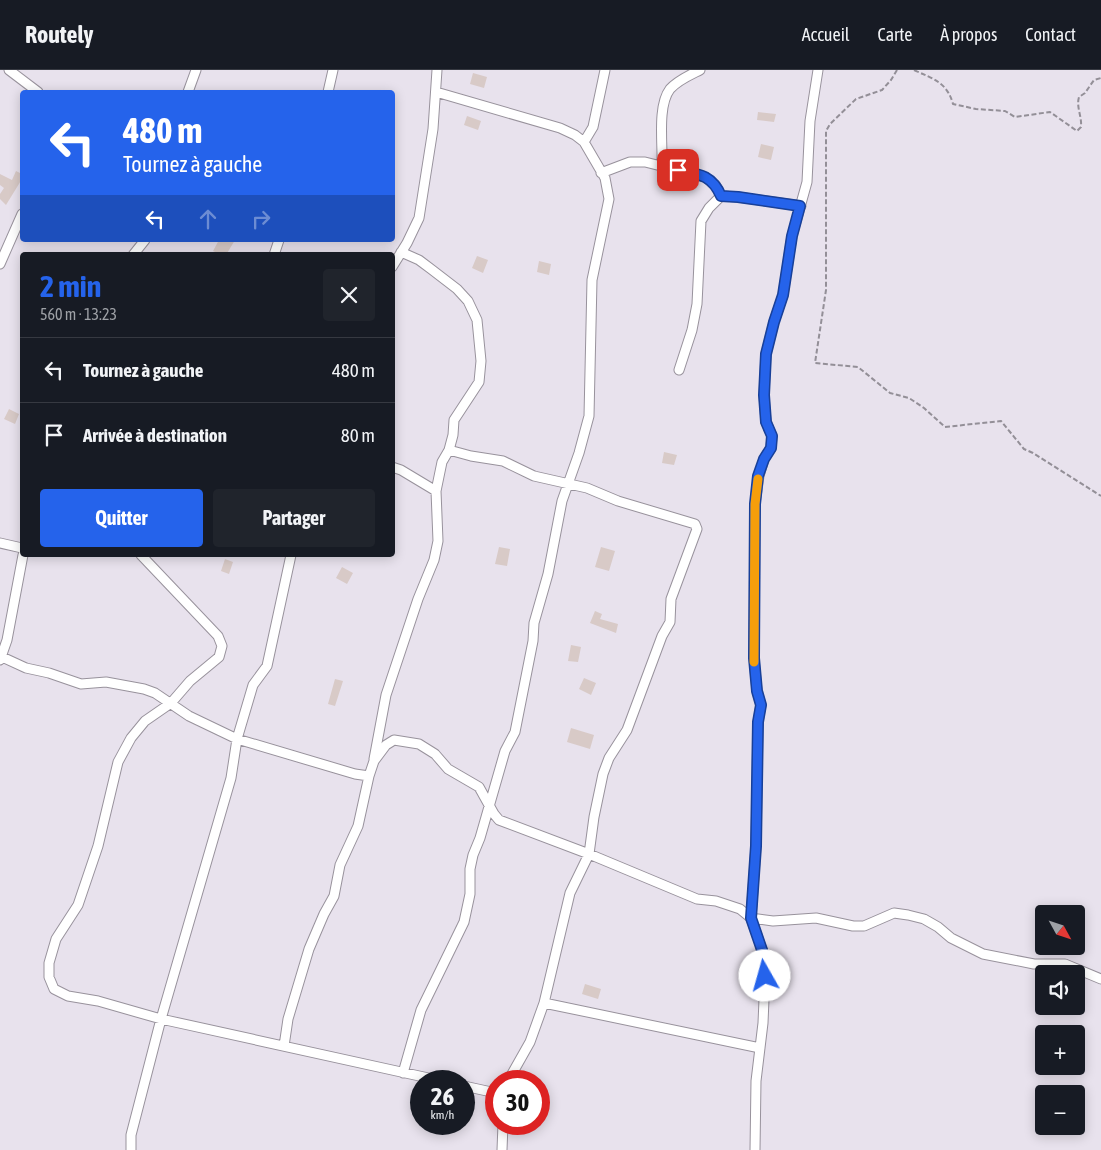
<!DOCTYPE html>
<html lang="fr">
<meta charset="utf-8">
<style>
:root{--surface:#171b24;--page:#20242c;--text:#f1f3f6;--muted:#9ea1a6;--line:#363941;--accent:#2563eb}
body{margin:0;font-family:"Asap Condensed",sans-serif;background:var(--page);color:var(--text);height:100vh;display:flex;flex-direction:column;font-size:19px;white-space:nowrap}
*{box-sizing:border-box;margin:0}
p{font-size:16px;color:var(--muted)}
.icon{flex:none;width:28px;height:28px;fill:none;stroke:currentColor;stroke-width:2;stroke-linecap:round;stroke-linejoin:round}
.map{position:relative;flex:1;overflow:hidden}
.drawer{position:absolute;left:20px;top:182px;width:375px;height:305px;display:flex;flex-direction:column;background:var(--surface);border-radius:5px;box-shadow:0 2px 12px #0003}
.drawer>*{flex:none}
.guide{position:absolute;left:20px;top:20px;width:375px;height:152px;border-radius:5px;box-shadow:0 2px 12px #0003;background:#2563eb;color:#fff;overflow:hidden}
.needle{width:32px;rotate:130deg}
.fabs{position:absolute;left:1035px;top:835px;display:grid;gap:10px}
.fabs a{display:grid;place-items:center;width:50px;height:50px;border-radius:5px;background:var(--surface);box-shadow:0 2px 12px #0003;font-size:25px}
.speed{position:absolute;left:410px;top:1000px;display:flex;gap:10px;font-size:25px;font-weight:700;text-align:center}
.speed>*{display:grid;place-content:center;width:65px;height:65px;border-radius:50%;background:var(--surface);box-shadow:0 2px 12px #0003;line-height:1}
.speed small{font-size:12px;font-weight:400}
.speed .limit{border:8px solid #d22;background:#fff;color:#111}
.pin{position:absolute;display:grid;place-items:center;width:42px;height:42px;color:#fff;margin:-21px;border-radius:10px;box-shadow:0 2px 8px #0006}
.me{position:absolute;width:55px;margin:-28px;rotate:353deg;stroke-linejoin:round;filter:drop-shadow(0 0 4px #0008)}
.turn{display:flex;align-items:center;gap:18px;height:105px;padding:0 20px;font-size:22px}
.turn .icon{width:65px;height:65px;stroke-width:2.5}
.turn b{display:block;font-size:35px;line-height:42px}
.lanes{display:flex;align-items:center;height:48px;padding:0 20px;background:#0003;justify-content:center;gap:25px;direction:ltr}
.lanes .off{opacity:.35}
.round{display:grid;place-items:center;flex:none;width:52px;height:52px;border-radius:5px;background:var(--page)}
.headline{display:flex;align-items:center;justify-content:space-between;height:85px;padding:0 20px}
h1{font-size:30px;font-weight:700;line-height:38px;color:var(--accent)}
.button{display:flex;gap:10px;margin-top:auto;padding:10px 20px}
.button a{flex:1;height:58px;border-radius:5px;background:var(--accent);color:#fff;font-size:20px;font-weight:700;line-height:58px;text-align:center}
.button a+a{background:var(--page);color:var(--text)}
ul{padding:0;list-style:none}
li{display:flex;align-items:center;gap:15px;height:65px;padding:0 20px;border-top:1px solid var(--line)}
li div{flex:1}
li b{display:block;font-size:19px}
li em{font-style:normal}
header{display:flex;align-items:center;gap:30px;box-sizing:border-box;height:70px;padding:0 25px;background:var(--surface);border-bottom:1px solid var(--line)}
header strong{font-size:24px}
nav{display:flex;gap:28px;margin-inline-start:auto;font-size:18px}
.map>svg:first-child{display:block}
</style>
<header>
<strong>Routely</strong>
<nav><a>Accueil</a><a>Carte</a><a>À propos</a><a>Contact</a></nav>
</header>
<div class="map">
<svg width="1101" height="1080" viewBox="0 0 1101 1080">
<rect width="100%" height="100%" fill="#e8e2ed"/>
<!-- building -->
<path fill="#d8cac7" d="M473 3 487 7 484 18 470 14Z
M758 42 776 44 774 52 757 50Z
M467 46 481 51 478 60 464 55Z
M761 74 774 77 771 90 758 87Z
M16 101 22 104V109L6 135 0 129V124L4 118 0 115V104L12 110Z
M219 170H235L226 185H221L213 181Z
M477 186 488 190 483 203 472 198Z
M539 191 551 194 549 205 537 202Z
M9 339 19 344 15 354 4 349Z
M664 382 677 385 674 395 662 393Z
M499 477 510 479 507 496 495 494Z
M601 477 615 481 609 501 595 497Z
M225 489 233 492 229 504 221 501Z
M342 497 353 503 347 514 336 508Z
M595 541 602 544 600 549 618 554 616 563 590 553Z
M571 575 581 577 578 592 568 591Z
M584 608 596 613 591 625 579 619Z
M335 609 343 611 335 636 328 634Z
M571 658 594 665 590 679 567 672Z
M585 914 601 919 598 929 582 924Z"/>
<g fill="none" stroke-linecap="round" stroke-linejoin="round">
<defs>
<path id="street" d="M9 0 38 22
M188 22 196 0
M328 22 333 0
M584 72 593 57 605 0
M662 96C663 75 657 36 670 19 678 10 690 5 700 0
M601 103 630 92H645L705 107 716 116 721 126
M133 185 145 170
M274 185 279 170
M0 194 22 144
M392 197 407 173 419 148 433 59 437 0
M679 300 692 260 697 234 701 151 709 138 721 126 738 127 801 136
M449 380 471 386 503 391 534 406 587 418 618 431 695 454 697 459 671 529 670 552 662 566 627 660 609 688 603 704 594 747 589 784 570 823 544 933 530 972 508 1011
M392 397 401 400 436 421
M0 473 22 478
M141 485 218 566 222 576 219 587 190 611 171 633 145 651 131 668 118 692 98 776 78 835 56 869 49 893V907L54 919 68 926 98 931 161 949 442 1011
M0 586 26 598 49 603 81 614 106 612 144 619 155 623 189 646 237 669 355 704 369 706 374 691 386 675 394 670 419 674 435 684 448 699 479 717 494 744 499 750 589 784 697 829 716 831 740 839 751 848 773 851 816 848 853 856H864L894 843 908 845 924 849 938 857 951 868 983 884 1034 894H1065L1101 909
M0 590 7 570 23 485
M374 689 386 625 418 529 434 490 438 471 436 421 442 392 449 380 453 365 454 350 479 312 481 291 477 250 468 231 457 219 431 199 419 190 401 182
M544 933 760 978
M284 976 288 949 309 879 324 844 334 826 340 795 358 756 369 706
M403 1003 421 940 464 852 470 824V799L473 785 480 768 505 681 515 662 533 571 534 553 548 504 562 431 579 383 589 346 592 210 609 129 605 108 584 72 575 65 560 58 436 22
M464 1016 496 1023
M131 1080V1065L161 949 231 708 237 669 253 615 267 596 291 485
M502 1080 503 1054
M755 1080 756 1011 763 953 765 906 762 880 751 848 756 776 758 652 761 635 757 621 754 588 755 434 759 406 764 389 771 378 772 366 766 352 764 325 766 284 774 252 783 225 792 166 807 112 810 51 818 0"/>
</defs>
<!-- street casing -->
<use href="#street" stroke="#98929c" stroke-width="11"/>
<!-- path -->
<path stroke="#938f97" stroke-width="2" stroke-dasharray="5 2.5" stroke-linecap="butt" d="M897 0 891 10 882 20 856 29 830 54 826 61V220L815 293 858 297 890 323 909 328 924 338 945 357 1001 351 1024 379 1033 383 1101 426
M914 0C933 9 947 12 953 34L976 39 1005 41 1015 47 1050 42 1077 61 1081 57C1082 46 1076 37 1079 27L1085 23 1094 10 1101 8"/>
<!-- street -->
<use href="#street" stroke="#fff" stroke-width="9"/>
</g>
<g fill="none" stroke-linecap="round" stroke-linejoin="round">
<defs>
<path id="route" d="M678 100C699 104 712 105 721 126L738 127 800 136 792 166 783 225 774 252 766 284 764 325 766 352 772 366 771 378 764 389 758 406 755 434 754 588 757 621 761 635 758 652 756 776 751 848 762 880 765 906"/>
</defs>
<!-- route casing -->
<use href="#route" stroke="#184099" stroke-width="12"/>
<!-- route -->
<use href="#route" stroke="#2563eb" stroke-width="9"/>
<!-- slow -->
<path stroke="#f59e0b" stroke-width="9" d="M754 592 755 434 758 409"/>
</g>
</svg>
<div class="fabs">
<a><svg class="needle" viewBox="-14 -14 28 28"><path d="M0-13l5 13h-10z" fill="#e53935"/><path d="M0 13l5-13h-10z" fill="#9ea1a6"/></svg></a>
<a><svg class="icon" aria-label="sound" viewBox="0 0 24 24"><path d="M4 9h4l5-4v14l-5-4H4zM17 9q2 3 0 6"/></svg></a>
<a>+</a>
<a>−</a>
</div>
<div class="speed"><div>26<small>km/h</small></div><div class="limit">30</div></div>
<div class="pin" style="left:678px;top:100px;background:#d93025"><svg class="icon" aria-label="arrive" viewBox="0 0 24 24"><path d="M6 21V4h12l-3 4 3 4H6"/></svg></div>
<svg class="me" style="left:765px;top:906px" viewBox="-20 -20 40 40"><circle r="19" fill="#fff"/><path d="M0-13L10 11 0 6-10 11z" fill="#2563eb"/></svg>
<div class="guide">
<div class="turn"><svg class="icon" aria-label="left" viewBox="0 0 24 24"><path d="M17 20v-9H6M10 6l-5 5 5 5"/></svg><div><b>480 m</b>Tournez à gauche</div></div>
<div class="lanes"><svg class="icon" aria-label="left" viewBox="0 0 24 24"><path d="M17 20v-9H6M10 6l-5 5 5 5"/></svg><svg class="icon off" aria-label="ahead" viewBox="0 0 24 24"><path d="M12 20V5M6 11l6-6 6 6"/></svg><svg class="icon off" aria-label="right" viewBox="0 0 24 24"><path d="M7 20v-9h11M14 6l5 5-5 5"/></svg></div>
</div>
<section class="drawer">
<div class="headline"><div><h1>2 min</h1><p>560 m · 13:23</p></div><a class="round"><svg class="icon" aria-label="close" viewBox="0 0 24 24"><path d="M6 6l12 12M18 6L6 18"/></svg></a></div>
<ul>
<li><svg class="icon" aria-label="left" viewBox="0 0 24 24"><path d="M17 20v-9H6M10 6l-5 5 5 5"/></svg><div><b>Tournez à gauche</b></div><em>480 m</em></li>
<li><svg class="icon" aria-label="arrive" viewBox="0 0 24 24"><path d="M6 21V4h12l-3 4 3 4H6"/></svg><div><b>Arrivée à destination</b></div><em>80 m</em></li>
</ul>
<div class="button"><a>Quitter</a><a>Partager</a></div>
</section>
</div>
